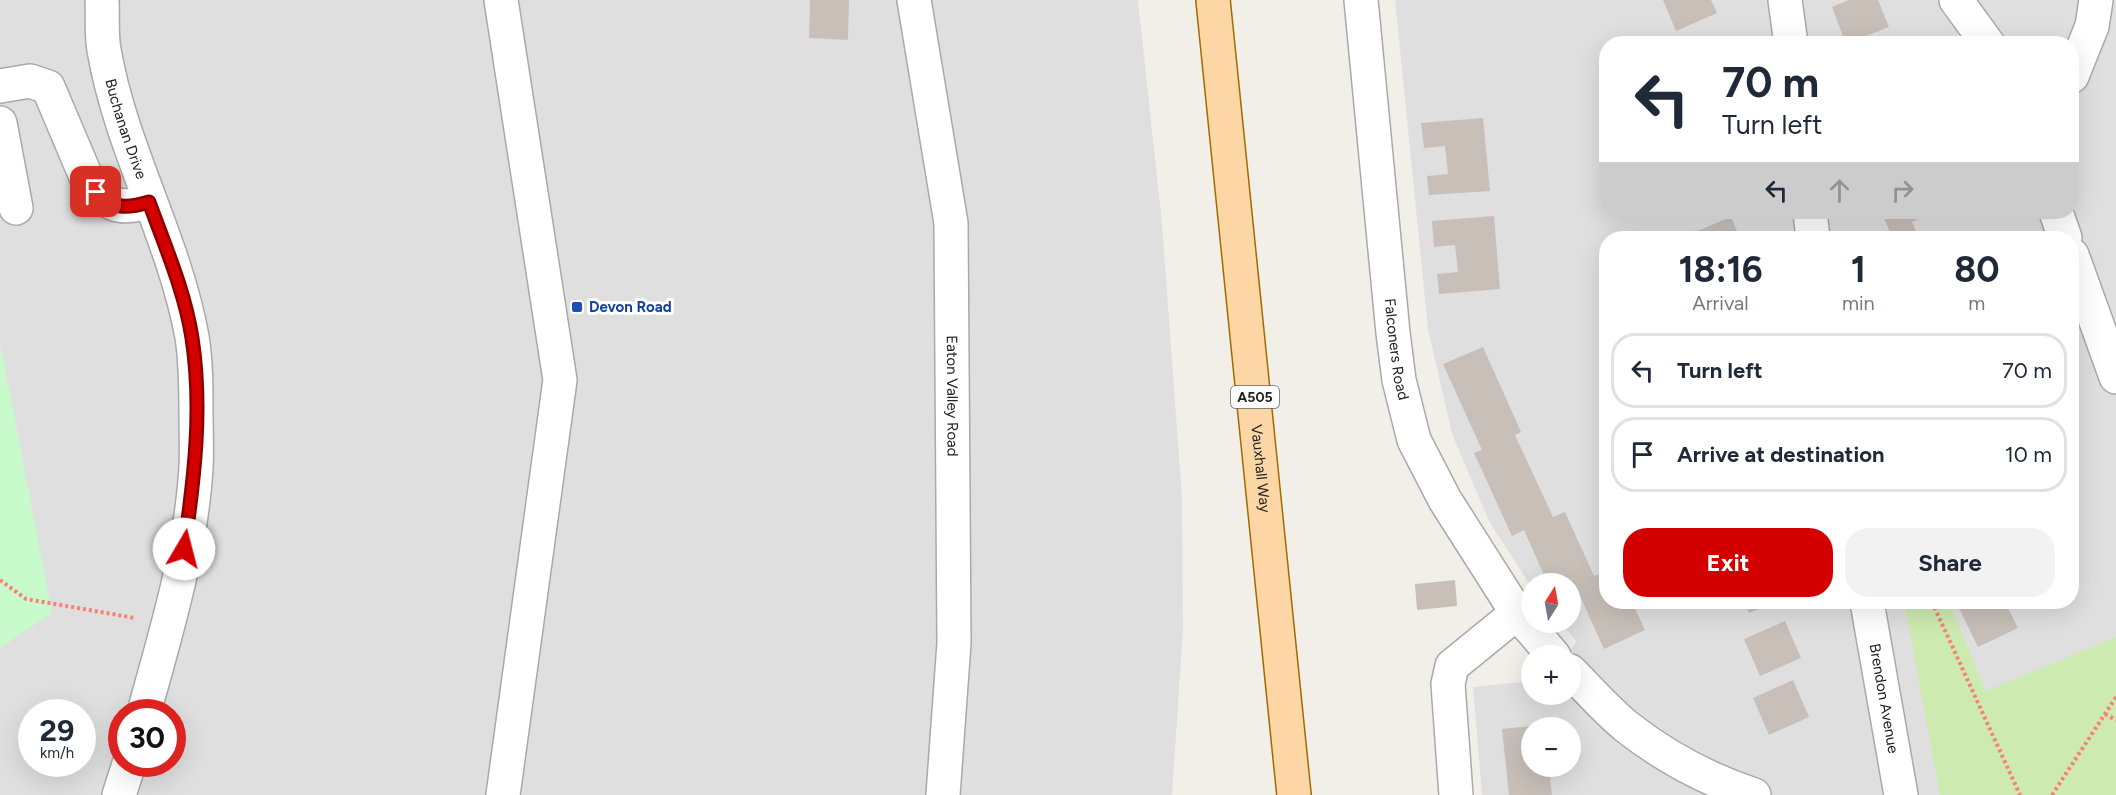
<!DOCTYPE html>
<meta charset="utf-8">
<style>
:root{--surface:#fff;--page:#f2f2f3;--text:#1f2937;--muted:#747a83;--line:#e0e1e3;--accent:#d40000}
body{margin:0;font-family:Figtree,sans-serif;background:var(--page);color:var(--text);height:100vh;display:flex;flex-direction:column;font-size:22px;white-space:nowrap}
*{box-sizing:border-box;margin:0}
p{font-size:20px;color:var(--muted)}
.icon{flex:none;width:33px;height:33px;fill:none;stroke:currentColor;stroke-width:2;stroke-linecap:round;stroke-linejoin:round}
.map{position:relative;flex:1;overflow:hidden}
.panel{position:absolute;left:1599px;top:231px;width:480px;height:378px;display:flex;flex-direction:column;background:var(--surface);border-radius:24px;box-shadow:0 6px 24px #0002}
.panel>*{flex:none}
.banner{position:absolute;left:1599px;top:36px;width:480px;height:183px;border-radius:24px;box-shadow:0 6px 24px #0002;background:#fff;color:var(--text);overflow:hidden}
.needle{width:39px;rotate:11deg}
.controls{position:absolute;left:1521px;top:573px;display:grid;gap:12px}
.controls a{display:grid;place-items:center;width:60px;height:60px;border-radius:50%;background:var(--surface);box-shadow:0 6px 24px #0002;font-size:30px}
.speed{position:absolute;left:18px;top:699px;display:flex;gap:12px;font-size:30px;font-weight:700;text-align:center}
.speed>*{display:grid;place-content:center;width:78px;height:78px;border-radius:50%;background:var(--surface);box-shadow:0 6px 24px #0002;line-height:1}
.speed small{font-size:15px;font-weight:400}
.speed .limit{border:9px solid #d22;background:#fff;color:#111}
.pin{position:absolute;display:grid;place-items:center;width:51px;height:51px;color:#fff;margin:-26px;border-radius:12px;box-shadow:0 3px 9px #0006}
.me{position:absolute;width:66px;margin:-33px;rotate:8deg;stroke-linejoin:round;filter:drop-shadow(0 0 4px #0008)}
.turn{display:flex;align-items:center;gap:21px;height:126px;padding:0 24px;font-size:27px}
.turn .icon{width:78px;height:78px;stroke-width:2.5}
.turn b{display:block;font-size:42px;line-height:51px}
.lanes{display:flex;align-items:center;height:57px;padding:0 24px;background:#0003;justify-content:center;gap:30px;direction:ltr}
.lanes .off{opacity:.35}
.eta{display:flex;justify-content:space-evenly;align-items:center;height:102px;text-align:center}
.eta b{font-size:36px;font-weight:700;line-height:42px}
.cta{display:flex;gap:12px;margin-top:auto;padding:12px 24px}
.cta a{flex:1;height:69px;border-radius:24px;background:var(--accent);color:#fff;font-size:24px;font-weight:700;line-height:69px;text-align:center}
.cta a+a{background:var(--page);color:var(--text)}
ul{padding:0;list-style:none}
li{display:flex;align-items:center;gap:18px;height:75px;margin:0 12px 9px;padding:0 12px;border:3px solid var(--line);border-radius:24px}
li div{flex:1}
li b{display:block;font-size:22px}
li em{font-style:normal}
.map>svg:first-child{display:block}
</style>
<div class="map">
<svg width="2116" height="795" viewBox="0 0 2116 795">
<rect width="100%" height="100%" fill="#f2efe9"/>
<!-- residential -->
<path fill="#e0dfdf" fill-rule="evenodd" d="M0 0H1138L1162 224 1182 497 1183 629 1172 795H0ZM32 712H82V764H32ZM122 712H172V764H122Z
M1395 0H2116V795H1482L1473 687 1531 681 1532 694H1570L1565 655 1577 642 1561 623 1570 622V584L1530 585 1489 521 1452 434 1428 329ZM1606 44H2072V212H1606ZM1606 238H2072V602H1606ZM1532 728H1570V766H1532Z"/>
<!-- grass -->
<path fill="#cdebb0" d="M1904 602H1949L1986 691 2116 637V795H1940Z"/>
<!-- park -->
<path fill="#c8facc" d="M0 342 52 613 0 648Z"/>
<!-- building -->
<path fill="#c7bfb8" d="M810 0H849L848 40 809 38Z
M1663 0H1711L1717 13 1676 31Z
M1849 0H1878L1889 27 1846 44 1832 7Z
M1483 118 1490 191 1429 195 1427 176 1448 174 1445 146 1424 148 1421 123Z
M1681 212H1699L1684 218Z
M1881 212H1925L1926 215 1912 222 1919 238H1874L1890 232Z
M1494 216 1500 289 1439 294 1437 274 1458 272 1455 245 1434 247 1432 221Z
M1731 217 1740 238H1692L1690 234Z
M1483 347 1521 432 1515 435 1553 517 1565 512 1594 576 1606 571V602H1632L1645 630 1604 649 1575 585 1570 587V584H1548L1524 530 1512 536 1474 453 1482 450 1443 364Z
M1455 580 1457 606 1417 610 1415 584Z
M1744 602H1777L1749 613Z
M1956 602H2005L2018 628 1978 647Z
M1785 621 1801 658 1760 676 1744 639Z
M1793 680 1809 717 1769 735 1753 698Z
M1532 726V766H1549L1552 795H1509L1502 729Z"/>
<g fill="none" stroke-linecap="round" stroke-linejoin="round">
<defs>
<g id="minor">
<path id="s1" d="M102 0C103 16 101 34 104 50 121 149 174 238 192 337 196 362 196 388 196 414 196 432 197 450 196 468 191 551 166 633 144 712"/>
<path d="M501 0 560 380 503 795"/>
<path id="s2" d="M914 0 951 223 954 643 943 795"/>
<path id="s3" d="M1361 0 1393 333 1399 380 1414 440 1445 500 1517 613 1554 656"/>
<path d="M1785 0 1791 44"/>
<path d="M1956 0 1988 44"/>
<path d="M2072 76 2092 26 2096 0"/>
<path d="M0 86 30 81 48 87 87 179C106 205 118 211 149 202"/>
<path d="M0 123 16 208"/>
<path d="M1810 212 1813 238"/>
<path d="M2056 212 2065 238"/>
<path d="M2072 255 2116 377"/>
<path id="s4" d="M1867 602 1901 795"/>
<path d="M1570 671C1589 690 1607 711 1627 727 1665 757 1709 780 1754 795"/>
<path d="M119 795 129 764"/>
<path d="M1456 795 1448 684 1452 666 1517 613"/>
</g>
<g id="major">
<path id="s5" d="M1213 0 1294 795"/>
</g>
</defs>
<!-- minor casing -->
<use href="#minor" stroke="#a9a9a9" stroke-width="36"/>
<!-- major casing -->
<use href="#major" stroke="#a06b00" stroke-width="36"/>
<!-- path -->
<path stroke="#fa8072" stroke-width="4" stroke-dasharray="3 3" stroke-linecap="butt" d="M0 580 26 599 135 618
M1932 602 2020 795
M2105 714 2116 720
M2052 795 2116 697"/>
<!-- minor -->
<use href="#minor" stroke="#fff" stroke-width="33"/>
<!-- major -->
<use href="#major" stroke="#fcd6a4" stroke-width="33"/>
</g>
<g fill="none" stroke-linecap="round" stroke-linejoin="round">
<defs>
<path id="route" d="M96 192C115 209 126 209 149 202 165 246 185 292 192 338 203 409 194 480 184 549"/>
</defs>
<!-- route casing -->
<use href="#route" stroke="#8a0000" stroke-width="15"/>
<!-- route -->
<use href="#route" stroke="#d40000" stroke-width="10"/>
</g>
<!-- markers -->
<rect fill="#1a4fb4" stroke="#fff" stroke-width="2" x="571" y="301" width="12" height="12" rx="3"/>
<g text-anchor="middle" dominant-baseline="central" stroke-width="6" stroke-linejoin="round" paint-order="stroke">
<!-- shield labels -->
<rect fill="#fff" stroke="#646464" stroke-width="1.5" x="1231" y="386" width="48" height="22" rx="4.5"/>
<g font-size="14" font-weight="bold" fill="#222">
<text x="1255" y="397">A505</text>
</g>
<!-- street labels -->
<g font-size="15" fill="#222" stroke="#fff">
<text stroke="none"><textPath href="#s1" startOffset="132">Buchanan Drive</textPath></text>
<text stroke="none"><textPath href="#s3" startOffset="351">Falconers Road</textPath></text>
<text stroke="none"><textPath href="#s2" startOffset="399">Eaton Valley Road</textPath></text>
<text stroke="none"><textPath href="#s5" startOffset="471">Vauxhall Way</textPath></text>
<text stroke="none"><textPath href="#s4" startOffset="98">Brendon Avenue</textPath></text>
</g>
<!-- transit labels -->
<g font-size="15" font-weight="bold" fill="#164399" stroke="#fff" text-anchor="start">
<text x="589" y="307">Devon Road</text>
</g>
</g>
</svg>
<div class="controls">
<a><svg class="needle" viewBox="-14 -14 28 28"><path d="M0-13l5 13h-10z" fill="#e53935"/><path d="M0 13l5-13h-10z" fill="#747a83"/></svg></a>
<a>+</a>
<a>−</a>
</div>
<div class="speed"><div>29<small>km/h</small></div><div class="limit">30</div></div>
<div class="pin" style="left:96px;top:192px;background:#d93025"><svg class="icon" aria-label="arrive" viewBox="0 0 24 24"><path d="M6 21V4h12l-3 4 3 4H6"/></svg></div>
<svg class="me" style="left:184px;top:549px" viewBox="-20 -20 40 40"><circle r="19" fill="#fff"/><path d="M0-13L10 11 0 6-10 11z" fill="#d40000"/></svg>
<div class="banner">
<div class="turn"><svg class="icon" aria-label="left" viewBox="0 0 24 24"><path d="M17 20v-9H6M10 6l-5 5 5 5"/></svg><div><b>70 m</b>Turn left</div></div>
<div class="lanes"><svg class="icon" aria-label="left" viewBox="0 0 24 24"><path d="M17 20v-9H6M10 6l-5 5 5 5"/></svg><svg class="icon off" aria-label="ahead" viewBox="0 0 24 24"><path d="M12 20V5M6 11l6-6 6 6"/></svg><svg class="icon off" aria-label="right" viewBox="0 0 24 24"><path d="M7 20v-9h11M14 6l5 5-5 5"/></svg></div>
</div>
<section class="panel">
<div class="eta">
<div><b>18:16</b><p>Arrival</p></div>
<div><b>1</b><p>min</p></div>
<div><b>80</b><p>m</p></div>
</div>
<ul>
<li><svg class="icon" aria-label="left" viewBox="0 0 24 24"><path d="M17 20v-9H6M10 6l-5 5 5 5"/></svg><div><b>Turn left</b></div><em>70 m</em></li>
<li><svg class="icon" aria-label="arrive" viewBox="0 0 24 24"><path d="M6 21V4h12l-3 4 3 4H6"/></svg><div><b>Arrive at destination</b></div><em>10 m</em></li>
</ul>
<div class="cta"><a>Exit</a><a>Share</a></div>
</section>
</div>
